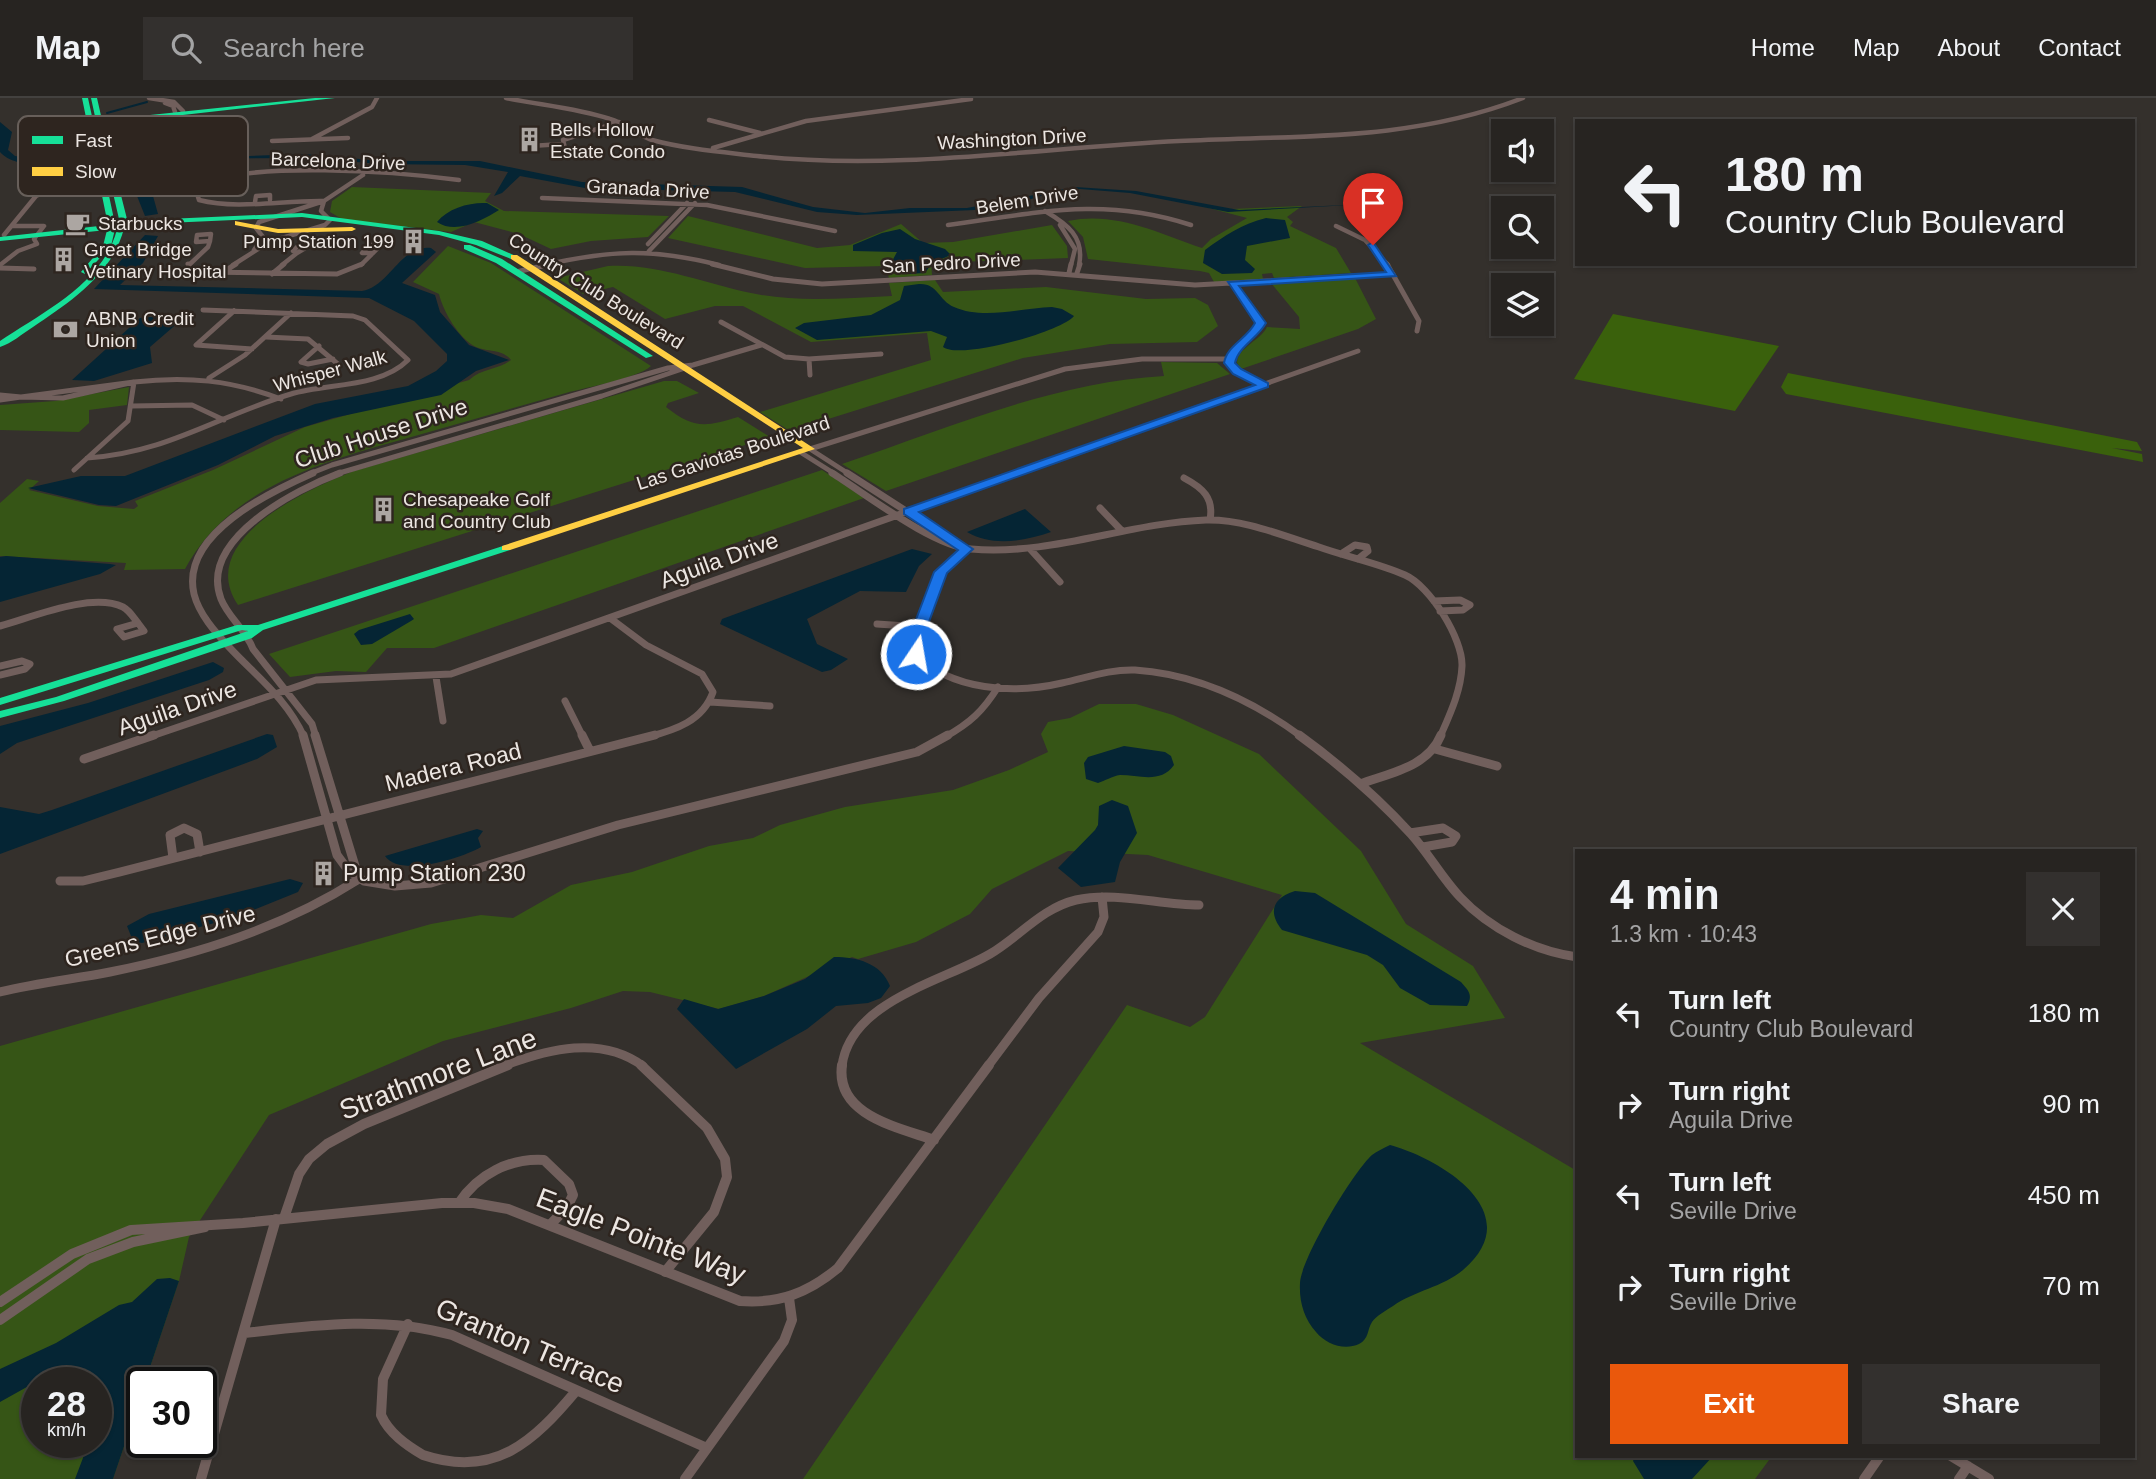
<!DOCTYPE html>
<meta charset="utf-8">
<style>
:root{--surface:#272421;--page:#33302e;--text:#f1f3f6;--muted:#a4a4a5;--line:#43413f;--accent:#ea580c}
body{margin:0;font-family:Helvetica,sans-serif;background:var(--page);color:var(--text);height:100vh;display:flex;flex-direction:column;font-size:26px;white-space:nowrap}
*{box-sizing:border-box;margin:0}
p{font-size:23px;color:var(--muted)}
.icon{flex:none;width:38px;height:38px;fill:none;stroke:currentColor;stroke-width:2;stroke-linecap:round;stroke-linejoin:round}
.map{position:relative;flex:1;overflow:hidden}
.side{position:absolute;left:1575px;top:751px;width:560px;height:609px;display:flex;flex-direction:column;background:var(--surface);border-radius:0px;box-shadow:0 2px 5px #0004,0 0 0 2px var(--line)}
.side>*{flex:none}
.hud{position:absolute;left:1575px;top:21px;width:560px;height:147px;border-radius:0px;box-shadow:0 2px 5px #0004,0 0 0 2px var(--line);background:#272421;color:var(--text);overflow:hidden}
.controls{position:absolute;left:1491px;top:21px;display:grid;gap:14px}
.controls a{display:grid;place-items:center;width:63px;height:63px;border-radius:0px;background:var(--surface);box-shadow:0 2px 5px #0004,0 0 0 2px var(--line);font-size:35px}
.speed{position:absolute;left:21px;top:1269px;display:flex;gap:14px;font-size:35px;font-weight:700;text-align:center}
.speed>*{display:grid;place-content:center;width:91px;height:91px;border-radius:50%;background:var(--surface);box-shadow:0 2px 5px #0004,0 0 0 2px var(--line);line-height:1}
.speed small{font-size:18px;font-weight:400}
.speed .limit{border:4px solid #111;border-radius:10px;background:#fff;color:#111}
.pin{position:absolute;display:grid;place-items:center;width:60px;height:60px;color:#fff;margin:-72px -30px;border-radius:50% 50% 50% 0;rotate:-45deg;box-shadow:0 0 7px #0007}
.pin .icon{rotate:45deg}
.me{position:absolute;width:77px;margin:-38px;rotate:12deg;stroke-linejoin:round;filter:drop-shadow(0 0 5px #0008)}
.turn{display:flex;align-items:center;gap:24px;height:147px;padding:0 35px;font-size:32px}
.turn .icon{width:91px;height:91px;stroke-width:2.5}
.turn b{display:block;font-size:49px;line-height:60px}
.round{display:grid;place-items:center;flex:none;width:74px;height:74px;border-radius:0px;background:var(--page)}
.summary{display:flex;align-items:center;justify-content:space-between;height:119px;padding:0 35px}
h1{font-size:42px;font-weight:700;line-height:52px}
.cta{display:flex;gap:14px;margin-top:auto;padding:14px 35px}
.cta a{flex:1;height:80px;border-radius:0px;background:var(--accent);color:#fff;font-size:28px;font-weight:700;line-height:80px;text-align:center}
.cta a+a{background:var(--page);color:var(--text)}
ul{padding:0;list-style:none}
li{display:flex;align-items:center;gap:21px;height:91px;padding:0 35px}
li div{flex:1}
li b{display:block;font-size:26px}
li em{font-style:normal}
header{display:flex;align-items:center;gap:42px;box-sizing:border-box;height:98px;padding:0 35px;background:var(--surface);border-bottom:2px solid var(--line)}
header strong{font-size:33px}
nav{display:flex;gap:38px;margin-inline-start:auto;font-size:24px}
.search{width:490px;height:63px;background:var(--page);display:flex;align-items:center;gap:18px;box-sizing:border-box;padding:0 24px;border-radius:0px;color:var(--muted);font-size:26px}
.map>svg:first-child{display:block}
</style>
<header>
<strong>Map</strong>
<div class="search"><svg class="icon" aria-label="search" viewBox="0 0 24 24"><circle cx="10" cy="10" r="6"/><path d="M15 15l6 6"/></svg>Search here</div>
<nav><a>Home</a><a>Map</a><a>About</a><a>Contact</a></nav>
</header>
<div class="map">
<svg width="2156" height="1381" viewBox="0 0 2156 1381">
<rect width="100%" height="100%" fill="#34302c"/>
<!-- green -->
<path fill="#365516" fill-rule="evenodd" d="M352 89 491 95 485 103 504 113 669 118 648 139 591 143 551 151 519 136 474 124 451 134 342 121 330 114 332 103Z
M1197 107 1232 111 1302 108 1287 119 1293 124 1290 128 1336 150 1351 175 1274 180 1272 175 1262 176 1263 181 1214 184 1209 175 1200 173 1088 161 1083 139 1068 123C1115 113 1158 135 1202 150L1211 141 1247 120Z
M688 118 817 150 850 147 901 126 923 145 953 144 1052 127 1067 148 1068 160 931 165 932 177 889 180 885 168 805 170 668 140Z
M448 148 491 165 651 268C636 281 587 289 566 295 518 309 470 322 422 336 334 361 232 384 185 471L124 472 126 465 0 458V405L27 381 39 383 29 392 98 408 134 411 138 408 135 403 213 372 305 329 469 282C482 270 498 272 511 262 503 251 487 254 476 249 459 241 443 213 439 196L413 184Z
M608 168C657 165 703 185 751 195 797 205 845 200 892 198L889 185 935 182 943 194 1046 189 1146 201 1195 200 1208 207 1218 228 1197 244 1110 246 1023 260 790 333 760 314 931 262 927 235 811 244 743 208H715L665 221 613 189 583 196 557 180Z
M1355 180 1376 221 1358 231 1241 271 1237 265C1237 250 1260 243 1267 229L1300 231 1299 219 1271 185Z
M1161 264 1217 265 1230 276 886 393 842 366C946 331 1053 284 1164 278Z
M664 283H677L699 295 668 305 666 309C694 331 705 329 738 319L770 339 238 507C194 442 308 391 354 373Z
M129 289 127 307 89 312V325L79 334 0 332V307L55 303Z
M822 372 864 400 434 550H387L366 574 336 573 290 579 269 556Z
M1099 606H1136L1173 617 1259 656 1361 753 1406 826 1473 868 1505 920 1360 945 1577 1073V1358H1772L1755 1381H803L1127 907 1190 929 1205 919 1282 797 1148 757 1068 753 992 791 970 816 916 844 858 861 852 859 764 898 719 911 650 894 623 893 571 910 443 943 269 1017 189 1139 179 1183 145 1284H142V1295L113 1381H0V948L431 826 481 817 513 820 571 787 632 774 709 748 753 740 780 727 845 709 953 692 1009 672 1048 654 1041 636 1048 624 1070 620ZM37 1284H96V1344H37Z"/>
<!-- forest -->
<path fill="#3a610c" d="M1613 216 1779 248 1735 313 1574 281Z
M1788 275 2137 344 2142 353 2112 350 2142 356 2143 364 1786 296 1781 289Z"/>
<!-- water -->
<path fill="#052534" d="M0 24 12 34 8 52 15 58 61 65 168 56 220 59 304 56 382 63H480L582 84 742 89 813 109 865 115 910 110H967L1075 89 1136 93 1239 112 1367 106 1228 114 1130 95 1080 91 1056 93 1022 104 975 112 857 117 817 114 735 94 585 90 520 78 502 95 494 98 508 74 465 67 379 66 312 60 151 61 142 63 144 75 135 76 129 68 134 62C104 64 22 79 0 54Z
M148 80 158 116 145 118 131 83Z
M487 105 499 112C483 122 456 137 437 124 448 110 470 104 487 105Z
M1266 120 1285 122 1290 140 1247 148 1245 162 1255 171 1252 175 1222 176 1203 165 1205 152C1224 138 1242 126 1266 120Z
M900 131 915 141 945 151 951 157 932 165 925 175 907 176 892 170 890 167 897 154 853 153V147L882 135Z
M145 137 158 138 143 165 120 187 362 193C389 189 401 146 431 150L436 154 402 185 435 197 440 214 469 247 509 262 476 273 441 297 333 320 275 338 218 367 116 408 99 407 28 390 81 378H125L315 306 408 288 436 273 447 263V256L414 223 369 200 94 191Z
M919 186C938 185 938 202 954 209 983 222 1022 210 1052 209L1062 211 1074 218C1061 234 960 262 943 249L947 239 931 233 817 242 795 230 804 225 871 217 900 202 904 188Z
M149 219H178L180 223 150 249 152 265 94 283 72 282 140 220Z
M1025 411 1051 434C1025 443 992 449 967 434Z
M912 451 932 456 919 468 906 494 860 493 807 521 817 546 848 561 831 572 822 574 720 526 722 521Z
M6 458 110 466 116 467 100 476 0 504V459Z
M410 516 414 521 411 523 372 546 361 547 354 536 359 532Z
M213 564 224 570 223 574 209 582 17 645 0 656V628L88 605Z
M267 636 273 637 277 649 257 661 0 756V709L39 716 52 712Z
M1124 648 1165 654 1171 658 1174 667C1161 686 1139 677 1120 677 1112 678 1105 683 1098 685L1086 681 1084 665 1088 659Z
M1112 702 1128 708 1137 735 1120 764 1115 784 1081 789 1058 770 1095 732 1098 727 1099 708Z
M477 731 483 733 478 740 481 749C462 760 400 780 385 758Z
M290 781 303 785 298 794 236 819 142 845 133 843 127 828 149 816Z
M1295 793 1315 795 1461 884C1469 893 1473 897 1467 908L1430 907 1400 890 1383 867 1367 857 1282 832C1268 815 1272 800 1295 793Z
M834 859C857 859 881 865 890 888L881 900 868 905 836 908 807 931 736 971 677 911 684 901 718 911 764 898 805 881Z
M1390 1047C1441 1061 1530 1115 1463 1172 1443 1189 1414 1193 1393 1208 1387 1212 1376 1218 1372 1224 1367 1232 1369 1241 1359 1246 1344 1253 1326 1246 1316 1234 1304 1220 1299 1204 1300 1185 1301 1161 1353 1074 1372 1057 1377 1053 1384 1050 1390 1047Z
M170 1180 179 1183 145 1284H142V1295L113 1381H75L89 1344H96V1324L106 1299 96 1292V1284H74L61 1277 34 1285 0 1304V1271L56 1245 119 1207 132 1204 157 1181Z
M1635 1358H1713L1692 1381H1644L1633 1363Z"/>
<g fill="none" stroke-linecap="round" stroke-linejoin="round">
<!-- stream -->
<path stroke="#052534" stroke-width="2" d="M107 15 147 4"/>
<!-- street-far4 -->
<path stroke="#715f5c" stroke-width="4.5" d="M149 0 174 4 183 13
M506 0C540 7 577 10 610 21 625 25 637 37 652 42 685 51 723 54 757 58 897 73 1039 50 1179 43 1298 37 1410 44 1523 0
M165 5 173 8 175 14
M709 22 760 35
M312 41 372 9 377 0
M272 43 348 40
M531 48 562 46
M713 50 806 23 971 1
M586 57 565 50 563 42 619 24
M192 75 206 79
M542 100 707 107 835 133
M324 103C283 102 238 112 199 102L194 86C257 64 391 73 459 82
M255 104 256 98 270 97V102
M1045 113C1067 126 1085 139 1079 167
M948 127C1037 115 1102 98 1191 127
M1060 127 1075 151 1071 167
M1336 128 1365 142 1388 167
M211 136 210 143 196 144 197 137Z
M4 137 36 98 49 92
M300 146H312L297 155 293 153Z
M648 146 687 105
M254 152 263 139 256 130 259 124 324 103 363 77
M649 153 695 105
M0 167 18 153 37 146 34 141 44 128H12
M189 167 208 149 210 143
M233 167 269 144 325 127 330 122 321 113 324 103
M282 167 297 155
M361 167 381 147H370L362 155H373
M544 167C611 152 652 150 719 167"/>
<!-- street-far3 -->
<path stroke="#715f5c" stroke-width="5" d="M188 166 190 170 204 174 337 176 362 166
M712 166 773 181 822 186 1035 174 1195 187 1393 176
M1387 166 1419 223 1417 233
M0 170 34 171
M223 174 236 166
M516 174 551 166
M1069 175 1071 166
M1077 175 1080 166
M272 176 284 166
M1232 186 1261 225C1253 241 1232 246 1229 265L1237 274 1264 287
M234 213 196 247 252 251
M721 224 785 259 809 261 881 256
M266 239 308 241 339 267
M319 248 301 264 308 266 333 261
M809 261 810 277
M209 280 245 257 291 215
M134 284 63 300 21 299Z
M0 297 21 299 0 302
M132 308 192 307 224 322
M810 351 1065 271 1142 261H1228
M810 351 849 376
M800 354 835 376
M87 360C167 355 217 318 291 296 328 285 380 290 408 262L365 222 353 218 203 212
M74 372 128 323 134 284C187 278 231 282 281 301
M309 376 332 367 668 270 693 267 761 247
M336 376 602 298 691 268
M1011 376 1358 253"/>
<!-- street-far2 -->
<path stroke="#715f5c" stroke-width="7" d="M832 375C866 396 932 448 971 451 1051 458 1126 425 1206 422 1245 421 1283 438 1319 449 1347 459 1378 465 1405 477 1430 488 1463 541 1462 568 1461 593 1450 616 1440 639
M847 375 948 440
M1184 380C1203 390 1214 400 1210 422
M1100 410 1122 433
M967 451 941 474 916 540V556C951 593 1015 596 1062 585 1086 580 1110 571 1135 572 1197 576 1253 603 1302 639
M1031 452 1060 484
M1341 456 1355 447 1367 449 1368 453 1358 461
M1434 503 1460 502 1470 507 1463 512 1440 513
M610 520 646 547 702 576 713 594C703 623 675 632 648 639
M138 525 144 533 124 539 117 531Z
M877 526 921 529
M0 528C33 519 91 494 123 509 129 512 134 520 138 525
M0 568 22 563 30 566 25 571 0 577
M436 579 443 623
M565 603 583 639
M710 604 770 608
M149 639 316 582 451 576 1016 375
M304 639C287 601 256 578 229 549 215 534 199 516 194 496 180 436 270 394 313 375
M316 639 312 626 253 551C246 532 228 519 221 501 198 441 297 391 340 375
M945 639C970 625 983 613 998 589"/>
<!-- street-far1 -->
<path stroke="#715f5c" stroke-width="9" d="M303 637 337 757 348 772 364 783 395 788 431 785 618 727 917 654 948 637
M315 637 359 781
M582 637 590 653
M1299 637C1339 666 1378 700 1411 736 1429 756 1442 780 1460 799 1490 831 1534 853 1577 859
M1435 651 1497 668
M84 661 154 637
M1360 686C1390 675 1428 669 1441 637
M1410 735 1443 730 1456 738 1452 744 1423 749
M173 760 170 737 184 730 197 736 200 754
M60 783H83L120 774 655 637
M0 894C36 885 74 881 110 874 199 856 282 830 359 781
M503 968C548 951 601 937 643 968
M842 968C850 903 944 883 990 856 1019 839 1042 810 1076 802 1116 793 1159 807 1199 807
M988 968 1039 900 1098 834 1104 819 1102 799"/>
<!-- street -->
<path stroke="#715f5c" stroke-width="10" d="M641 967 707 1030 725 1061 727 1079 714 1114 665 1174
M842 967C835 1017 897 1029 934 1042
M459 1105C478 1076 510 1060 544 1062L569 1086 573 1097 567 1109 550 1127
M284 1120 299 1076 309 1061 327 1046 364 1026 508 967
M0 1204 72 1156 131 1132 243 1125 442 1105H474L508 1111 740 1203C779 1206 808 1195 838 1170L989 967
M0 1222 88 1161 133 1144 205 1129
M408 1226 383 1281 381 1317C389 1335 406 1347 423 1357 495 1381 534 1343 576 1293
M245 1235C315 1227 383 1218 452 1237L707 1350
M1951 1358 1989 1381
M201 1381 276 1121
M685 1381 784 1243 792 1222 789 1200
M1864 1381 1880 1358
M1959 1381 1968 1368"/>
<!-- fast -->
<path fill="#16e098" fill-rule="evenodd" d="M82 0H88L93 23H96L91 0H97L102 22 315 0H335L103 26 127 121 125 125 167 121 302 115 439 133 482 143 518 159 511 161 476 147 439 137 302 119 167 125 124 130C113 176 70 204 33 229 22 236 12 245 0 249V243C43 214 104 185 117 131H115L111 148 85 176 81 174 103 148 107 132 0 143V139L108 127ZM97 26 119 121 118 126H115L94 27Z
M464 147H470L502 161 653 258 646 260 496 165 464 151Z
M506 447 511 450 510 452 263 532 252 540 64 603 0 620V613L56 599 248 533 242 532 0 607V600L237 527H258Z"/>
<!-- slow -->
<path fill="#ffcf43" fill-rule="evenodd" d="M235 123 278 131 352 129 356 131 352 133 278 135 235 127Z
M511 157H517L815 351 510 452H502V448L803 350 511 161Z"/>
</g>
<!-- route -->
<path fill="#1a73e8" stroke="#114b97" stroke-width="2" d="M1373 144 1396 178 1239 188 1266 225C1258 240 1238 249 1235 265L1241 271 1268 285V289L919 414 973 451 947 475 923 540V556L911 559 909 540 934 474 958 452 904 416V411L1255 287 1233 276 1224 265C1227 247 1247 241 1255 225L1228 184 1386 174 1368 147Z"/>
<!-- icons -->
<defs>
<symbol id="building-bare" viewBox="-9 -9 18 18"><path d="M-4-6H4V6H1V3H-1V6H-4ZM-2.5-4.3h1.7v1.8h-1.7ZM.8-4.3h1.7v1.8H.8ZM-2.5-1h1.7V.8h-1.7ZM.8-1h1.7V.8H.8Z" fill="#aca6a2" stroke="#2e251f" stroke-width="2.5" paint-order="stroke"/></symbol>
<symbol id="cafe-bare" viewBox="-9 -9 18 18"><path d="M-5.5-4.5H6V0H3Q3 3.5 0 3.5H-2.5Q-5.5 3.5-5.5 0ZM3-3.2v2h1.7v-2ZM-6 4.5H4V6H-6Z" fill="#aca6a2" stroke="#2e251f" stroke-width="2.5" paint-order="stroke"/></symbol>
<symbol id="bank-bare" viewBox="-9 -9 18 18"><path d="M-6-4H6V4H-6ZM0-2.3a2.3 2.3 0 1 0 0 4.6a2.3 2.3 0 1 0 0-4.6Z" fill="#aca6a2" stroke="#2e251f" stroke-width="2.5" paint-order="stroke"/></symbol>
</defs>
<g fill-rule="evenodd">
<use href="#building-bare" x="512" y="24" width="35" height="35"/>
<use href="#cafe-bare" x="60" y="108" width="35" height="35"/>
<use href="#building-bare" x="396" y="126" width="35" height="35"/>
<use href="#building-bare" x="46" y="144" width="35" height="35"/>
<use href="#bank-bare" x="48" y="214" width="35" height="35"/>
<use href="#building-bare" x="366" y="394" width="35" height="35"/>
<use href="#building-bare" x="306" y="758" width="35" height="35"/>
</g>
<g text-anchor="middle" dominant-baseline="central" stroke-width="5" stroke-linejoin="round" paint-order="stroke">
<!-- far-poi labels -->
<g font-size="19" fill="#ece6e2" stroke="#2e251f" text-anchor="start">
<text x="550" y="31">Bells Hollow<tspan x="550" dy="22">Estate Condo</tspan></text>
<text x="98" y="125">Starbucks</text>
<text x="394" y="143" text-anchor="end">Pump Station 199</text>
<text x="84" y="151">Great Bridge<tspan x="84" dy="22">Vetinary Hospital</tspan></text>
<text x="86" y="220">ABNB Credit<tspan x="86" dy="22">Union</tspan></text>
<text x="403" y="401">Chesapeake Golf<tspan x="403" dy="22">and Country Club</tspan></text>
</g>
<!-- far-street labels -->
<g font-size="19" fill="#ece6e2" stroke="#2e251f">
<text transform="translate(1012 41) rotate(-3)">Washington Drive</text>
<text transform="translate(338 63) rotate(2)">Barcelona Drive</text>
<text transform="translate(648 91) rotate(3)">Granada Drive</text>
<text transform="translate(1027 102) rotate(-9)">Belem Drive</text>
<text transform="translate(951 165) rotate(-3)">San Pedro Drive</text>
<text transform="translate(596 193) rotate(32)">Country Club Boulevard</text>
<text transform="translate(330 273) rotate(-15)">Whisper Walk</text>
<text transform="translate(733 355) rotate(-18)">Las Gaviotas Boulevard</text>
</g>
<!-- street labels -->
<g font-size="23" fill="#ece6e2" stroke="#2e251f">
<text transform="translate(381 335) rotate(-18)">Club House Drive</text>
<text transform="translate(719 462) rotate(-20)">Aguila Drive</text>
<text transform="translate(177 610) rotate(-19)">Aguila Drive</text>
<text transform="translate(453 669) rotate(-14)">Madera Road</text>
<text transform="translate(160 838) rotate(-14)">Greens Edge Drive</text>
</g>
<!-- poi labels -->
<g font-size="23" fill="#ece6e2" stroke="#2e251f" text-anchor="start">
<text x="343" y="775">Pump Station 230</text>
</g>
<!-- near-street labels -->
<g font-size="28" fill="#ece6e2" stroke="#2e251f">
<text transform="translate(438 976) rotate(-21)">Strathmore Lane</text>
<text transform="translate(641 1138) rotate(21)">Eagle Pointe Way</text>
<text transform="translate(530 1248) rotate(23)">Granton Terrace</text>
</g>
</g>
<!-- legend -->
<rect x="18" y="18" width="230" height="80" rx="10" fill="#2e251f" stroke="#675f5a" stroke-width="2"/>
<rect x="32" y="38" width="31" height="8" fill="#16e098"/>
<rect x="32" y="69" width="31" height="9" fill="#ffcf43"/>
<g font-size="19" fill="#ece6e2">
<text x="75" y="49">Fast</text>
<text x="75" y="80">Slow</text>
</g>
</svg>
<div class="controls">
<a><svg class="icon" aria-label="sound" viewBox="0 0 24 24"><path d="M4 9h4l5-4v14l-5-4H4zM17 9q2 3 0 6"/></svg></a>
<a><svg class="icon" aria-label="search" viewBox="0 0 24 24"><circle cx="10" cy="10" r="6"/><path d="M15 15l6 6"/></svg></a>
<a><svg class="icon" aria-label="layers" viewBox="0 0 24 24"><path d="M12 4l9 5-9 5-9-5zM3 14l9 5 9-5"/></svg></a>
</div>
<div class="speed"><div>28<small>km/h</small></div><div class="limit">30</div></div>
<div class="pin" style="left:1373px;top:147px;background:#d93025"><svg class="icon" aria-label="arrive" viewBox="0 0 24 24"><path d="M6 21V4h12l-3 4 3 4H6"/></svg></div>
<svg class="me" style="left:916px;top:556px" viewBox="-20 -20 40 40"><circle r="17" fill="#1a73e8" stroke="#fff" stroke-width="3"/><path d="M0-11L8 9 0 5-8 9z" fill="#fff"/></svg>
<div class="hud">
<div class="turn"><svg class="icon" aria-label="left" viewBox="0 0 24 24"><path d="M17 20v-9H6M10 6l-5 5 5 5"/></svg><div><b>180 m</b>Country Club Boulevard</div></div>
</div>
<section class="side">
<div class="summary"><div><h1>4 min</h1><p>1.3 km · 10:43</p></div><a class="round"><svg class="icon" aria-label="close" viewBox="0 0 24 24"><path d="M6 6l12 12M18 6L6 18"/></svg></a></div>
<ul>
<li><svg class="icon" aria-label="left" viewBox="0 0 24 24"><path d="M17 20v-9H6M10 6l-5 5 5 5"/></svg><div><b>Turn left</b><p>Country Club Boulevard</p></div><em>180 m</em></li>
<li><svg class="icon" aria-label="right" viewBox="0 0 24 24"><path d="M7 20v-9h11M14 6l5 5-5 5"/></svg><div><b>Turn right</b><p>Aguila Drive</p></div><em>90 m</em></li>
<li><svg class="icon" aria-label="left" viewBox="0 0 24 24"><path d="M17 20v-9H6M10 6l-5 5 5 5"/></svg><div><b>Turn left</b><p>Seville Drive</p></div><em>450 m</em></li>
<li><svg class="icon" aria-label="right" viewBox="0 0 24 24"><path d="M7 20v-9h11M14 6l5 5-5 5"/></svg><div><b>Turn right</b><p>Seville Drive</p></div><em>70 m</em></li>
</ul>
<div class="cta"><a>Exit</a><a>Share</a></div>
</section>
</div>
